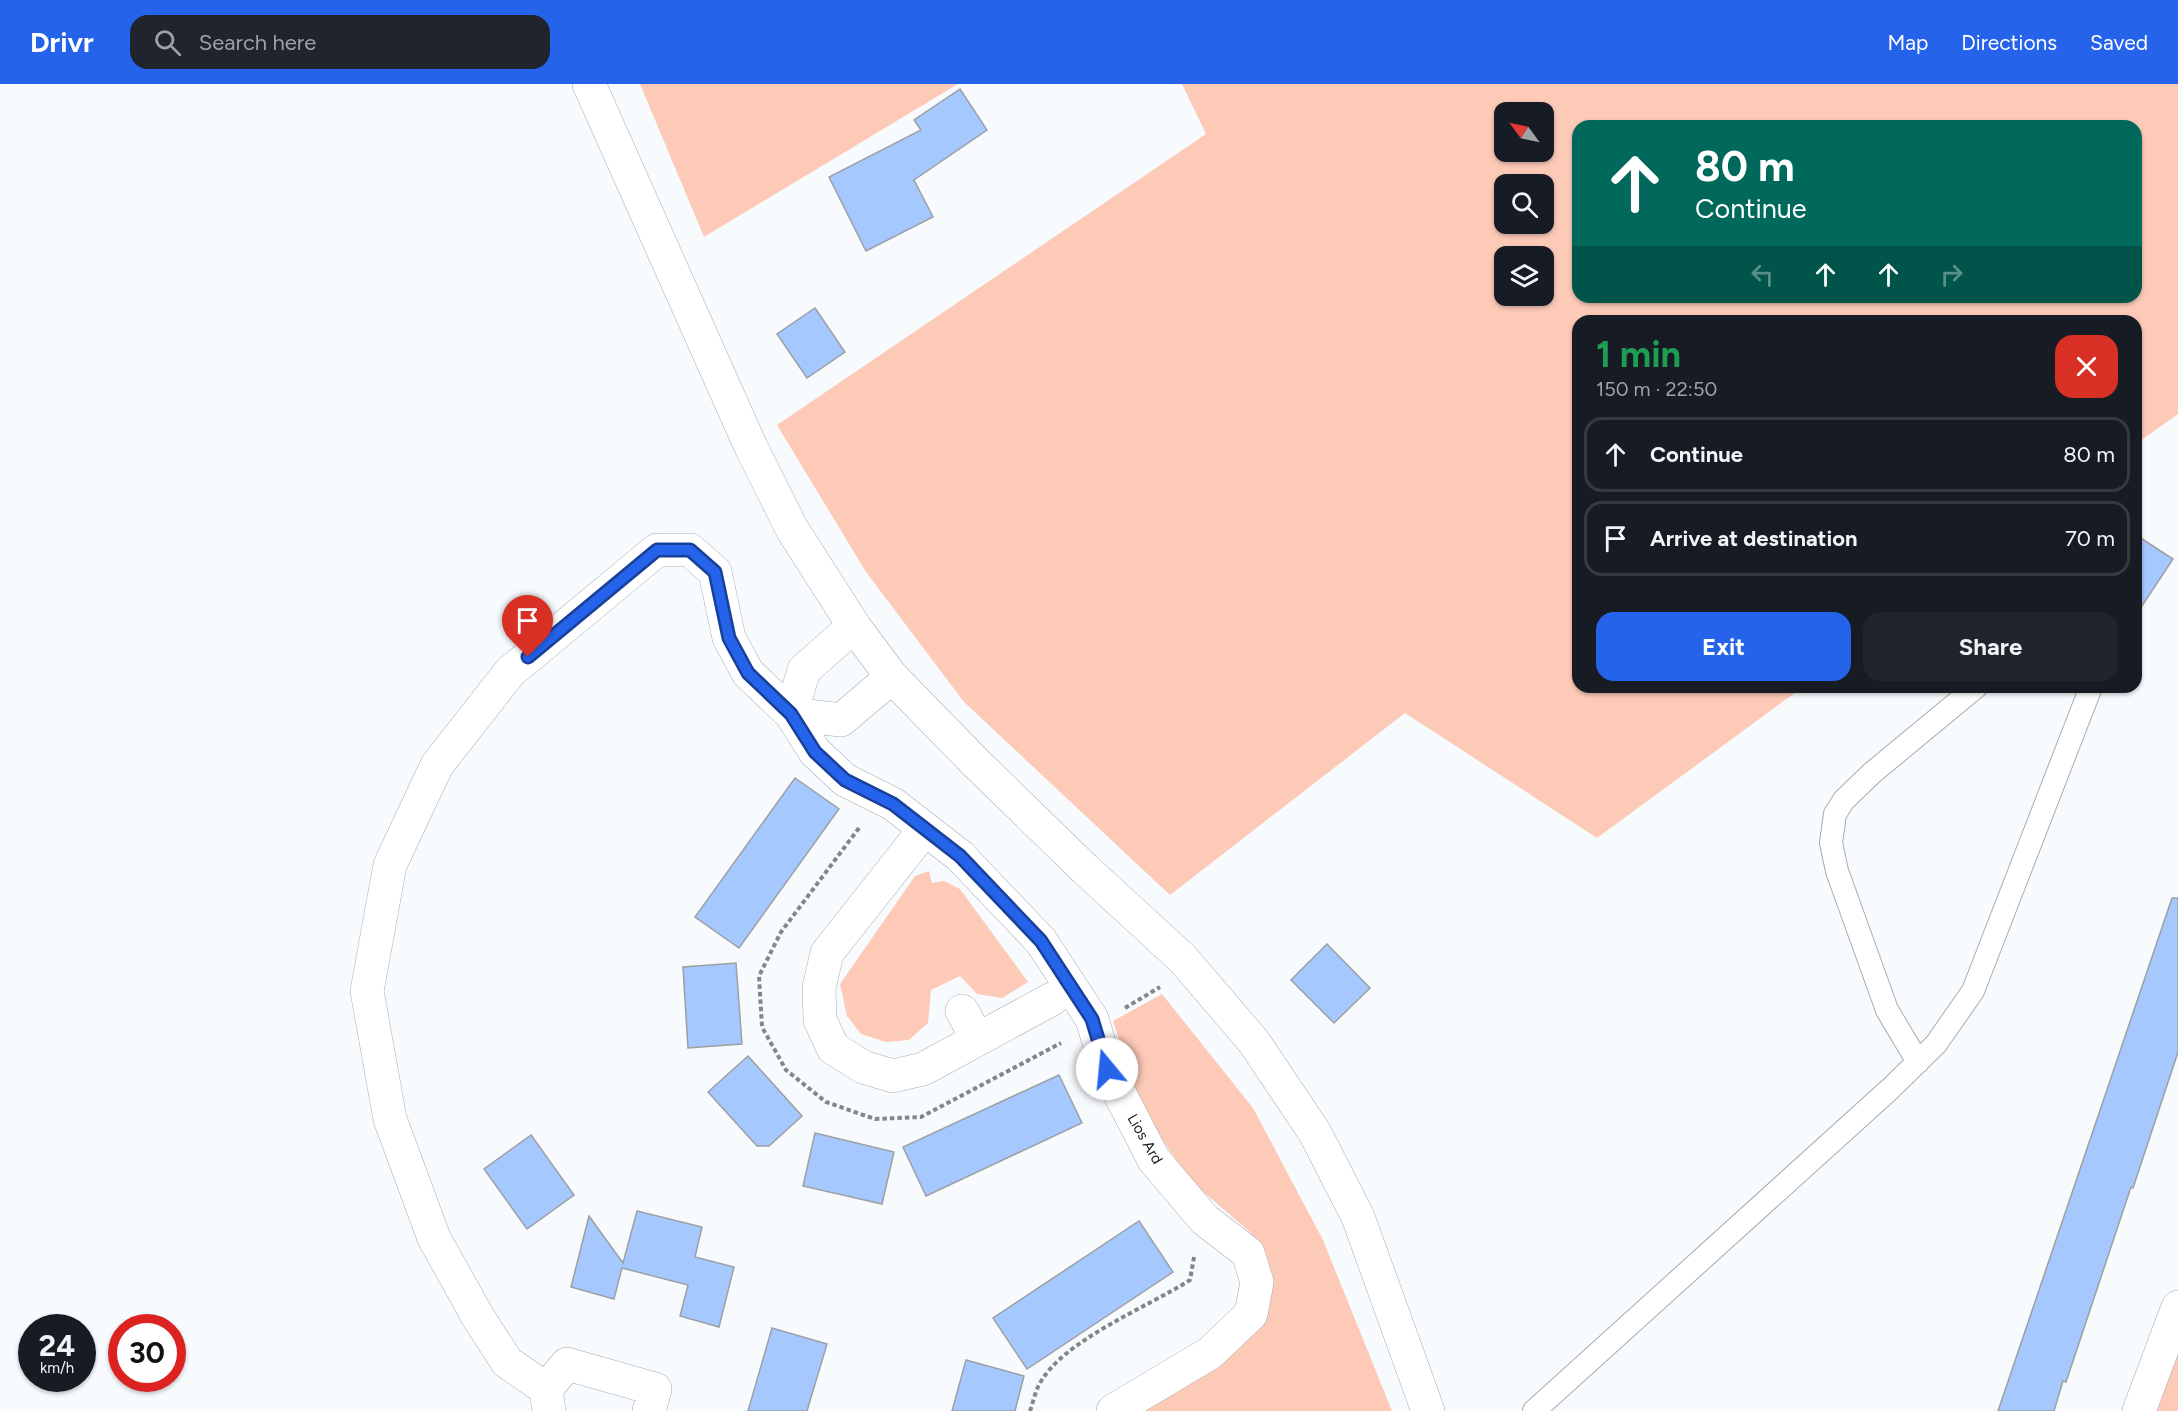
<!DOCTYPE html>
<meta charset="utf-8">
<style>
:root{--surface:#171b24;--page:#20242c;--text:#f1f3f6;--muted:#9ea1a6;--line:#363941;--accent:#2563eb}
body{margin:0;font-family:Figtree,sans-serif;background:var(--page);color:var(--text);height:100vh;display:flex;flex-direction:column;font-size:22px;white-space:nowrap}
*{box-sizing:border-box;margin:0}
p{font-size:20px;color:var(--muted)}
.icon{flex:none;width:33px;height:33px;fill:none;stroke:currentColor;stroke-width:2;stroke-linecap:round;stroke-linejoin:round}
.map{position:relative;flex:1;overflow:hidden}
.details{position:absolute;left:1572px;top:231px;width:570px;height:378px;display:flex;flex-direction:column;background:var(--surface);border-radius:18px;box-shadow:0 2px 4px #0004}
.details>*{flex:none}
.hud{position:absolute;left:1572px;top:36px;width:570px;height:183px;border-radius:18px;box-shadow:0 2px 4px #0004;background:#00695c;color:#fff;overflow:hidden}
.needle{width:39px;rotate:303deg}
.buttons{position:absolute;left:1494px;top:18px;display:grid;gap:12px}
.buttons a{display:grid;place-items:center;width:60px;height:60px;border-radius:12px;background:var(--surface);box-shadow:0 2px 4px #0004;font-size:30px}
.speed{position:absolute;left:18px;top:1230px;display:flex;gap:12px;font-size:30px;font-weight:700;text-align:center}
.speed>*{display:grid;place-content:center;width:78px;height:78px;border-radius:50%;background:var(--surface);box-shadow:0 2px 4px #0004;line-height:1}
.speed small{font-size:15px;font-weight:400}
.speed .limit{border:9px solid #d22;background:#fff;color:#111}
.pin{position:absolute;display:grid;place-items:center;width:51px;height:51px;color:#fff;margin:-62px -26px;border-radius:50% 50% 50% 0;rotate:-45deg;box-shadow:0 0 6px #0007}
.pin .icon{rotate:45deg}
.me{position:absolute;width:66px;margin:-33px;rotate:343deg;stroke-linejoin:round;filter:drop-shadow(0 0 4px #0008)}
.turn{display:flex;align-items:center;gap:21px;height:126px;padding:0 24px;font-size:27px}
.turn .icon{width:78px;height:78px;stroke-width:2.5}
.turn b{display:block;font-size:42px;line-height:51px}
.lanes{display:flex;align-items:center;height:57px;padding:0 24px;background:#0003;justify-content:center;gap:30px;direction:ltr}
.lanes .off{opacity:.35}
.round{display:grid;place-items:center;flex:none;width:63px;height:63px;border-radius:18px;background:var(--page)}
.headline{display:flex;align-items:center;justify-content:space-between;height:102px;padding:0 24px}
h1{font-size:36px;font-weight:700;line-height:45px;color:#1e9e55}
.action{display:flex;gap:12px;margin-top:auto;padding:12px 24px}
.action a{flex:1;height:69px;border-radius:18px;background:var(--accent);color:#fff;font-size:24px;font-weight:700;line-height:69px;text-align:center}
.action a+a{background:var(--page);color:var(--text)}
ul{padding:0;list-style:none}
li{display:flex;align-items:center;gap:18px;height:75px;margin:0 12px 9px;padding:0 12px;border:3px solid var(--line);border-radius:18px}
li div{flex:1}
li b{display:block;font-size:22px}
li em{font-style:normal}
header{display:flex;align-items:center;gap:36px;box-sizing:border-box;height:84px;padding:0 30px;background:var(--accent);color:#fff}
header strong{font-size:28px}
nav{display:flex;gap:33px;margin-inline-start:auto;font-size:21px}
.search{width:420px;height:54px;background:var(--page);display:flex;align-items:center;gap:15px;box-sizing:border-box;padding:0 21px;border-radius:18px;color:var(--muted);font-size:22px}
.map>svg:first-child{display:block}
</style>
<header>
<strong>Drivr</strong>
<div class="search"><svg class="icon" aria-label="search" viewBox="0 0 24 24"><circle cx="10" cy="10" r="6"/><path d="M15 15l6 6"/></svg>Search here</div>
<nav><a>Map</a><a>Directions</a><a>Saved</a></nav>
</header>
<div class="map">
<svg width="2178" height="1327" viewBox="0 0 2178 1327">
<rect width="100%" height="100%" fill="#f8fbfe"/>
<!-- green -->
<path fill="#fecab8" fill-rule="evenodd" d="M640 0H958L704 153Z
M1182 0H2178V330L2136 360V237H1578V603H1803L1597 754 1405 629 1170 811 964 618 866 488 777 341 1206 50ZM1504 28H1544V68H1504ZM1578 42H2136V213H1578ZM1504 100H1544V140H1504ZM1504 172H1544V212H1504Z
M929 787 932 799 944 797 960 805 1028 898 1002 914 977 910 960 892 931 906 928 939 909 956 886 958 861 950 847 932 840 900 915 792Z
M1162 910 1253 1024 1323 1156 1392 1327H1126L1209 1281 1264 1181 1251 1149 1192 1098 1143 1029 1113 937Z
M2178 1243V1327H2150Z"/>
<!-- building -->
<path fill="#a5c8fe" stroke="#9d9fa3" stroke-width="1.5" d="M960 5 987 46 914 96 933 133 866 167 829 93 921 46 914 36Z
M815 224 845 268 807 294 777 250Z
M2136 451 2173 475 2136 531Z
M795 694 839 725 739 864 695 833Z
M2172 814H2178V968L2133 1104 2131 1103 2066 1298 2063 1297 2054 1327H1998Z
M1327 860 1370 904 1334 939 1291 896Z
M736 879 742 960 688 964 683 883Z
M748 972 802 1032 769 1062H757L708 1008Z
M1059 991 1082 1039 926 1112 903 1063Z
M815 1049 894 1068 882 1120 803 1102Z
M531 1051 574 1111 527 1145 484 1085Z
M637 1127 702 1143 695 1173 734 1183 719 1243 680 1232 688 1201 622 1184 614 1215 571 1203 589 1132 623 1179Z
M1139 1137 1173 1188 1027 1285 993 1234Z
M772 1244 827 1260 807 1327H748Z
M966 1276 1024 1292 1015 1327H952Z"/>
<g fill="none" stroke-linecap="round" stroke-linejoin="round">
<defs>
<path id="lane" d="M1918 978 1887 926 1837 787 1831 759 1835 730 1844 716 1872 689 1976 603
M1534 1327 1890 1005 1936 960 1973 907 2091 603"/>
<path id="street" d="M791 630 841 636 892 593
M791 630 804 586 854 542
M925 745 827 869 819 904 820 936 833 964 863 983 893 992 923 985 1052 915
M962 927 977 954
M546 1305 507 1278 478 1233 434 1154 390 1035 367 907 390 781 437 681 510 588 657 466H690L715 488 729 554 748 589 791 630 815 668 845 696 893 720 960 772 1041 857 1092 935 1107 985 1154 1076 1205 1136 1248 1169 1257 1198 1251 1230 1210 1269 1113 1327
M549 1327 546 1305 567 1280 655 1305 649 1327
M2139 1327 2178 1223"/>
<path id="secondary" d="M589 0 751 363 792 445 854 542 892 593 976 679 1085 785 1183 875 1254 958 1315 1049 1358 1133 1428 1327"/>
</defs>
<!-- lane casing -->
<use href="#lane" stroke="#a9abaf" stroke-width="24"/>
<!-- street casing -->
<use href="#street" stroke="#a9abaf" stroke-width="34"/>
<!-- secondary casing -->
<use href="#secondary" stroke="#a9abaf" stroke-width="34"/>
<!-- path -->
<path stroke="#848687" stroke-width="4" stroke-dasharray="4.5 3" stroke-linecap="butt" d="M859 744 781 848 759 892 762 943 786 986 826 1018 875 1035 921 1033 1061 959
M1125 924 1160 903
M1030 1327C1033 1319 1035 1308 1039 1301 1061 1257 1148 1223 1190 1196L1194 1173"/>
<!-- lane -->
<use href="#lane" stroke="#fff" stroke-width="22"/>
<!-- street -->
<use href="#street" stroke="#fff" stroke-width="33"/>
<!-- secondary -->
<use href="#secondary" stroke="#fff" stroke-width="33"/>
</g>
<g fill="none" stroke-linecap="round" stroke-linejoin="round">
<defs>
<path id="route" d="M528 573 657 466H690L715 488 729 554 748 589 791 630 815 668 845 696 893 720 960 772 1041 857 1092 935 1107 985"/>
</defs>
<!-- route casing -->
<use href="#route" stroke="#184099" stroke-width="15"/>
<!-- route -->
<use href="#route" stroke="#2563eb" stroke-width="10"/>
</g>
<g text-anchor="middle" dominant-baseline="central" stroke-width="5" stroke-linejoin="round" paint-order="stroke">
<!-- street labels -->
<g font-size="15" fill="#1b1c1d" stroke="#fff">
<text transform="translate(1145 1055) rotate(60)">Lios Ard</text>
</g>
</g>
</svg>
<div class="buttons">
<a><svg class="needle" viewBox="-14 -14 28 28"><path d="M0-13l5 13h-10z" fill="#e53935"/><path d="M0 13l5-13h-10z" fill="#9ea1a6"/></svg></a>
<a><svg class="icon" aria-label="search" viewBox="0 0 24 24"><circle cx="10" cy="10" r="6"/><path d="M15 15l6 6"/></svg></a>
<a><svg class="icon" aria-label="layers" viewBox="0 0 24 24"><path d="M12 4l9 5-9 5-9-5zM3 14l9 5 9-5"/></svg></a>
</div>
<div class="speed"><div>24<small>km/h</small></div><div class="limit">30</div></div>
<div class="pin" style="left:528px;top:573px;background:#d93025"><svg class="icon" aria-label="arrive" viewBox="0 0 24 24"><path d="M6 21V4h12l-3 4 3 4H6"/></svg></div>
<svg class="me" style="left:1107px;top:985px" viewBox="-20 -20 40 40"><circle r="19" fill="#fff"/><path d="M0-13L10 11 0 6-10 11z" fill="#2563eb"/></svg>
<div class="hud">
<div class="turn"><svg class="icon" aria-label="ahead" viewBox="0 0 24 24"><path d="M12 20V5M6 11l6-6 6 6"/></svg><div><b>80 m</b>Continue</div></div>
<div class="lanes"><svg class="icon off" aria-label="left" viewBox="0 0 24 24"><path d="M17 20v-9H6M10 6l-5 5 5 5"/></svg><svg class="icon" aria-label="ahead" viewBox="0 0 24 24"><path d="M12 20V5M6 11l6-6 6 6"/></svg><svg class="icon" aria-label="ahead" viewBox="0 0 24 24"><path d="M12 20V5M6 11l6-6 6 6"/></svg><svg class="icon off" aria-label="right" viewBox="0 0 24 24"><path d="M7 20v-9h11M14 6l5 5-5 5"/></svg></div>
</div>
<section class="details">
<div class="headline"><div><h1>1 min</h1><p>150 m · 22:50</p></div><a class="round" style="background:#d93025;color:#fff"><svg class="icon" aria-label="close" viewBox="0 0 24 24"><path d="M6 6l12 12M18 6L6 18"/></svg></a></div>
<ul>
<li><svg class="icon" aria-label="ahead" viewBox="0 0 24 24"><path d="M12 20V5M6 11l6-6 6 6"/></svg><div><b>Continue</b></div><em>80 m</em></li>
<li><svg class="icon" aria-label="arrive" viewBox="0 0 24 24"><path d="M6 21V4h12l-3 4 3 4H6"/></svg><div><b>Arrive at destination</b></div><em>70 m</em></li>
</ul>
<div class="action"><a>Exit</a><a>Share</a></div>
</section>
</div>
